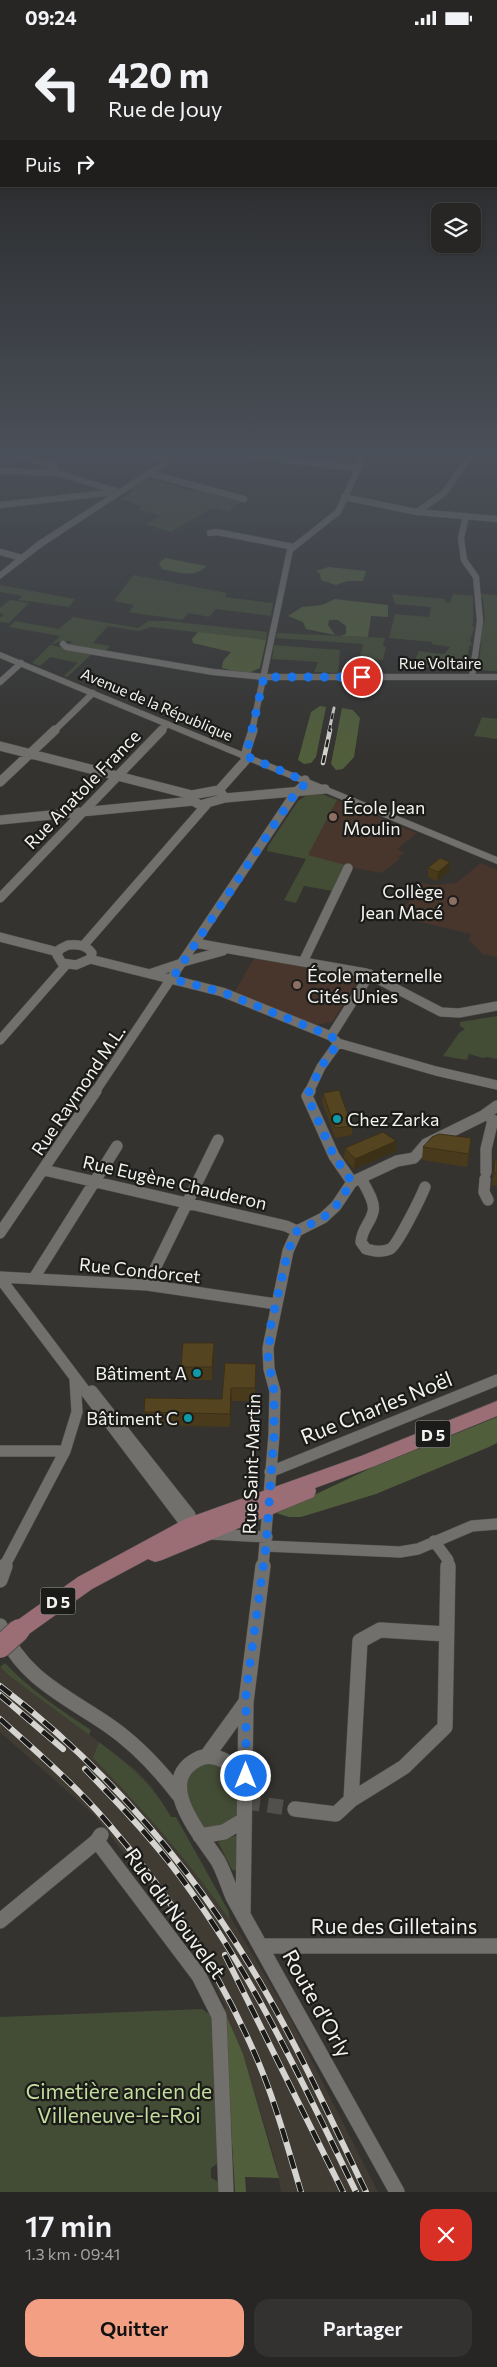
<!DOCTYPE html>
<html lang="fr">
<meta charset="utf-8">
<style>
:root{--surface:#272624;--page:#333231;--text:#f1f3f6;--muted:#a4a5a6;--line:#434341;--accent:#f39f84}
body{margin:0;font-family:Commissioner,sans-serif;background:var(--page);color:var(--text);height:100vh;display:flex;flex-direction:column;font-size:19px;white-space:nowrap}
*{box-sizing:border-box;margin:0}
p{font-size:16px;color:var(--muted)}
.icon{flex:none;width:28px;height:28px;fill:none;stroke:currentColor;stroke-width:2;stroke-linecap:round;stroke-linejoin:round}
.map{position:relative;height:2157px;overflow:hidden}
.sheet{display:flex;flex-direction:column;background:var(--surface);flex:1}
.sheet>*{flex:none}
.top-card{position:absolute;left:0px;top:0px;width:498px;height:152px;box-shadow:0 1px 4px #0004,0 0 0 1px var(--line);background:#272624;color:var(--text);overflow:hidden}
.tools{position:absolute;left:431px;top:168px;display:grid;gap:10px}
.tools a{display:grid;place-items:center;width:50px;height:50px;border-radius:10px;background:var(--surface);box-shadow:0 1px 4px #0004,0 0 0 1px var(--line);font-size:25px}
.pin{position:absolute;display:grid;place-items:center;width:42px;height:42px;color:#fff;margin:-21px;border:2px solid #fff;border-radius:50%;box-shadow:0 1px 5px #0007}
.me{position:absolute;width:55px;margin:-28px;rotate:0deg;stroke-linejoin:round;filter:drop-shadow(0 0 4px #0008)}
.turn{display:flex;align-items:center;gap:18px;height:105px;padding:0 25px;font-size:22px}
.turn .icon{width:65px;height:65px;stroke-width:2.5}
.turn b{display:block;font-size:35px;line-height:42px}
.then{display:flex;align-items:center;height:48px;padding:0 25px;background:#0003;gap:10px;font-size:19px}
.round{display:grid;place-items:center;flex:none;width:52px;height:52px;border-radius:15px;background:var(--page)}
.summary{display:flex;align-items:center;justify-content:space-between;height:85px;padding:0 25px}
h1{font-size:30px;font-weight:600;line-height:38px}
.primary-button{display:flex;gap:10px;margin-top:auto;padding:10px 25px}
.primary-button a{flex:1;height:58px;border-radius:15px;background:var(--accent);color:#111;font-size:20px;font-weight:600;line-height:58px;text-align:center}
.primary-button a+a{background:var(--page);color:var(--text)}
.status{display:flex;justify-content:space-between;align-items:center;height:35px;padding:0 25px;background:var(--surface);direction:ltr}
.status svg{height:14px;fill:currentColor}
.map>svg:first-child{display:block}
</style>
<div class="status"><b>09:24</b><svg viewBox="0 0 49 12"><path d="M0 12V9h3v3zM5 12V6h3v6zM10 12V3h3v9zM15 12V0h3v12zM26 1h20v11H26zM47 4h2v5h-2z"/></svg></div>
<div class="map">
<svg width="497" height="2157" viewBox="0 0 497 2157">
<rect width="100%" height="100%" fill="#343330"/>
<!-- built -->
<path fill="#403b33" d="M0 1632 136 1735 151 1751 171 1782H176L235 1890 289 1981 378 2157H281L276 2129 243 2019 224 1975 226 1973 207 1934 155 1866 157 1860 93 1779 0 1697Z"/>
<!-- education -->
<path fill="#48362d" d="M322 759 417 798 397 814 404 818 398 822 400 824 381 838 267 816 268 811 298 766 307 760Z
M481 828 497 835V922L483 919 469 905 471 899 399 882 420 848 433 850 456 848Z
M254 923 359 940 361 942 332 987 316 990 234 958Z"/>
<!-- green -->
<path fill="#434c35" d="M146 443 192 456 197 453 241 466 229 477 212 473 171 497 145 489 161 481 139 474 143 471 121 464 134 456 130 454Z
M133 540 227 558 225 562 273 568 271 581 216 574 209 582 189 578 182 585 129 577 134 570 114 566Z
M0 550 75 564 69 572 19 565 22 561 0 557Z
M392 559 445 564V567L450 568 453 559 473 561V580L475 581 473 582V587L475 588 472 589 474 593 470 605 472 610 469 611 468 621 470 622 467 624V635L423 632 425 625 415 624 419 616 444 619 450 612 432 609V607L389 603 395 579 429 582 431 572 395 569Z
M480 559 497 560V636L478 635 481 609 478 607 485 584 483 564Z
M10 565 29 568 9 588 0 587V583L4 579 0 578V573Z
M73 582 138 593 148 586H169L267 597 266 605 150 592 139 596 108 591 93 608 110 611 105 617 68 611 72 606H61L51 610 60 601 9 592 15 586 59 594Z
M277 598 385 603 383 611 386 612 383 625 369 624 365 639 355 640 363 609 276 603Z
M50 610 93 618 67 642 64 641 78 628 50 622 40 631 32 628Z
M274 610 340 615 338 638 314 637 318 627 272 624Z
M482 682 497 684V704L474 701Z
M322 759 337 765 308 820 345 830 333 856 304 851 296 868 284 865 306 824 267 816 268 811 298 766 307 760Z
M497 981V1024L487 1022 483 1023 469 1019 467 1025 443 1021 459 998 465 994 460 991V987Z
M5 1628C30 1655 61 1675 91 1695L89 1700 11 1642 0 1632Z
M99 1707C128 1729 153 1749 171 1782H176L229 1877V1884C189 1826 142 1773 93 1723Z
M202 1729C212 1729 222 1730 231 1737 240 1744 242 1775 234 1783 230 1789 217 1794 210 1794 204 1794 197 1790 194 1785 190 1780 183 1749 185 1744 188 1736 195 1733 202 1729Z
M237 1800 238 1836 232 1835 218 1807Z
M202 1974 211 1980 218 2128 211 2133V2143L219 2147 220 2157H0V1982Z"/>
<!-- forest -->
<path fill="#515e3b" d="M165 523 206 531C195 544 177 537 162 534L159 528Z
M328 532 366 536 363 546H347L336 550 321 545 320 539 316 536Z
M335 564 388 570V582L371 581 368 602 340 601 346 599V591L338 585H329L328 590 335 600 306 594 303 587 288 581 302 572 322 570Z
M198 597 266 605 260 633 246 639 222 633 223 626 231 617 193 608 192 604Z
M320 671 326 672 316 722 311 728 304 729 298 725 311 677Z
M342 673 353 675 360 683 354 722 343 734 336 735 331 729Z
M497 1382V1408L489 1412 376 1459 301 1482H289L276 1478 371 1433Z
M224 1975 243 2019 279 2143 245 2142 246 2157H235Z"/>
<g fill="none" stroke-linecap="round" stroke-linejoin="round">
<!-- street-tunnel -->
<path stroke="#51504d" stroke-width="15" stroke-dasharray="15 8" stroke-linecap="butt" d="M245 1767 295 1774"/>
<defs>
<path id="street-far3" d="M20 421 54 431 58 438 116 456
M156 421 170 424
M253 421 355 433
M0 436 58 438
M148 438 244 464
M344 462 417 477 497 484
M0 470 106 458 112 455
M417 477 444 458 470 421
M466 481 461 503 464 525 476 542 480 586 472 642
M210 498 217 497 294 512
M0 517 22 523
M63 609 66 612 213 637 264 642H497
M0 647 21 628
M54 696 93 658
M161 696 167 689
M252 696 290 515 338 477 364 421"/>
<path id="street-far2" d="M0 711 192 760
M0 747 55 695
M219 755 225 763 200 770 193 766 192 760Z
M219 755 245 726C245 715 250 706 253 695
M225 763 325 754
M0 785 193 766
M0 863 162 695
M0 902 58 917
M195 908 366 938 441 977 459 978 497 971
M68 910C78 909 86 910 92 918L90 924 76 930 62 928 57 920 60 914Z
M83 911 207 769
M90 924 222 957 331 1001 338 1008
M183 927 223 916
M303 927 348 833
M152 938 182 928
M331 1001 370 939
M0 1005 66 930
M338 1008 436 1036 497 1050
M95 1057 296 757 303 751 305 745
M309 1057 321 1032 338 1008"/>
<path id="street-far1" d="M310 1056 307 1061 334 1121 352 1147
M44 1135 286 1191 297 1196
M486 1137V1114L493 1085 487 1079
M361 1143C365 1152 376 1167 373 1177 370 1189 362 1193 361 1207L366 1214C374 1216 382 1218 390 1214 397 1211 421 1162 425 1152
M485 1144 484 1157 488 1165
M0 1198 96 1056
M0 1242 147 1250 276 1269
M0 1243 188 1492
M34 1243 117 1111
M147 1250 218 1105
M92 1356 190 1480 191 1494
M0 1416H65
M270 1437 497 1345
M210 1499 267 1502
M434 1506 448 1525V1532
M266 1511 400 1517 418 1514 472 1491 497 1489
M4 1532 65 1416 77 1377 75 1344
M263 1532 274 1400 275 1356 269 1334 268 1313 288 1216 297 1196 323 1183 336 1171 352 1147 397 1126 414 1123 426 1109 483 1081 497 1071"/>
<path id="street" d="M0 1545 5 1531
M0 1591C22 1643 64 1660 108 1690 136 1709 159 1734 179 1760
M207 1721 246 1667
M246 1741C234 1731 215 1715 198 1724 153 1747 202 1801 218 1826 224 1837 228 1850 233 1862L397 2157
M351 1765 360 1606 380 1595 446 1599
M295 1774 336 1779 351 1765 404 1732 445 1692 448 1531
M200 1801 224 1797 244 1785
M97 1806 199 1941 219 1981 226 2157
M243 1878 246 1667 263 1531
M0 1886 97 1806 101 1800
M261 1911H497"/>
<path id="secondary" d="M171 421H180L43 511 0 544V537L37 507Z
M0 617 497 822V829L0 623Z"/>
<path id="primary" d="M497 1366V1381L375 1431 315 1453 316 1456 314 1462 162 1525 155 1527 148 1524 92 1554 26 1601 19 1604 12 1601 9 1595 12 1589 78 1542 185 1484 361 1421Z"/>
</defs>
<!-- street-far3 casing -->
<use href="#street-far3" stroke="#504f4c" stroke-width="7"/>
<!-- street-far2 casing -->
<use href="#street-far2" stroke="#504f4c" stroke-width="10"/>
<!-- street-far1 casing -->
<use href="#street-far1" stroke="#504f4c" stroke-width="12"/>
<!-- street casing -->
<use href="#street" stroke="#504f4c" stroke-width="16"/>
<!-- secondary casing -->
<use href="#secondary" stroke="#504f4c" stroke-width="1"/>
<!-- primary casing -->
<use href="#primary" stroke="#504f4c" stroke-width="1"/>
<!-- street-far3 -->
<use href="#street-far3" stroke="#72706c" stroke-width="6"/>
<!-- street-far2 -->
<use href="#street-far2" stroke="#72706c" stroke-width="9"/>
<!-- street-far1 -->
<use href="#street-far1" stroke="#72706c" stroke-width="11"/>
<!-- street -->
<use href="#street" stroke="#72706c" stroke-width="15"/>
<!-- secondary -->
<use href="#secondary" fill="#72706c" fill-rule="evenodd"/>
<!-- primary -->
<use href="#primary" fill="#9b6e76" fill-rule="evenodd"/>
<defs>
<path id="rail-far2" d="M329 696 334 673"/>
<path id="rail-far1" d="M323 728 330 695"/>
<path id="rail" d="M0 1651C108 1734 196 1836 264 1954 302 2020 333 2089 366 2157
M0 1660 63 1714
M0 1684C37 1717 74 1749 106 1786 167 1856 217 1933 254 2017 274 2062 287 2110 301 2157
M85 1734C114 1764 143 1794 169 1827 247 1927 301 2044 356 2157
M225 1920 343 2157"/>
</defs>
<!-- rail-far2 casing -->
<use href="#rail-far2" stroke="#d5d4d1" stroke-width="3"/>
<!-- rail-far1 casing -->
<use href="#rail-far1" stroke="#d5d4d1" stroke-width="4.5"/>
<!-- rail casing -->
<use href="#rail" stroke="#d5d4d1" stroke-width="6"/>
<!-- rail-far2 -->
<use href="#rail-far2" stroke="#1b1b19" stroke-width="2" stroke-dasharray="6" stroke-linecap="butt"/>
<!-- rail-far1 -->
<use href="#rail-far1" stroke="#1b1b19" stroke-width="2.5" stroke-dasharray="8" stroke-linecap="butt"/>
<!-- rail -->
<use href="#rail" stroke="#1b1b19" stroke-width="4.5" stroke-dasharray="14" stroke-linecap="butt"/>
<defs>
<path id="primary-bridge" d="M0 1612 19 1595"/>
</defs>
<!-- primary-bridge casing -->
<use href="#primary-bridge" stroke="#504f4c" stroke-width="24" stroke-linecap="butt"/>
<!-- primary-bridge -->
<use href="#primary-bridge" stroke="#9b6e76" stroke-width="22"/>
</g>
<!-- wall -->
<path fill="#493a1c" d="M428 833 449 836 437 846 428 842Z
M323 1058 352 1091V1100L335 1103 322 1067Z
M471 1103 467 1132 422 1125 423 1112Z
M396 1106V1116L354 1134 344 1123 345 1113Z
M495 1124H497V1151L492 1150Z
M214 1321 212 1345H181V1332Z
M225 1328 256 1329 255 1366H232L230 1392 144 1390V1377L222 1364Z"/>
<!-- shaded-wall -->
<path fill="#3c3016" d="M450 827 449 836 437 846 438 837Z
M396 1106V1116L354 1134 355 1124Z
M214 1308V1321L212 1345V1332Z
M231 1353 232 1366 230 1392V1379Z"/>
<!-- building -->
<path fill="#554420" stroke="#3c3016" d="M440 823 450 827 438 837 428 833Z
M339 1055 352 1091 335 1093 323 1058Z
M383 1097 396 1106 355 1124 345 1113Z
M439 1099 471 1103 469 1119 423 1112 432 1102Z
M495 1124H497V1138H494Z
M183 1308H214L212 1332H181Z
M225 1328 256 1329 255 1353H231L230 1379 144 1377 145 1363 222 1364Z"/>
<!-- sky -->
<linearGradient id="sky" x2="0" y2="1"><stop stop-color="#1d1c1a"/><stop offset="0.58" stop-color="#4a5059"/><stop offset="1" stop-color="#4a5059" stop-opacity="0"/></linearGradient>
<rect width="497" height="723" fill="url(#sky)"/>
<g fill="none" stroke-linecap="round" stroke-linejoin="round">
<!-- route -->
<path stroke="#1a73e8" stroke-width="9" stroke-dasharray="0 16.2" d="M246 1741V1658L266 1511 274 1400V1356L268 1323 271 1290 288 1216 297 1196 323 1183 336 1171 352 1147 334 1121 307 1061 321 1032 338 1008 331 1001 222 957 172 944 296 757 303 751 305 746 246 721 264 642H362"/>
</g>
<!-- markers -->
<g fill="#8d6e63" stroke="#1b1b19" stroke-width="2">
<circle cx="333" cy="782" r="5"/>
<circle cx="453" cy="866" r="5"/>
<circle cx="297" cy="950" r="5"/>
</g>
<g fill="#0f9aa8" stroke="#1b1b19" stroke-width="2">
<circle cx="337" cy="1084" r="5"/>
<circle cx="197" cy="1338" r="5"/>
<circle cx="188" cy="1383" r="5"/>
</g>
<g text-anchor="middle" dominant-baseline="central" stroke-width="4.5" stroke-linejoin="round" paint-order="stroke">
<!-- far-street labels -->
<g font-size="15" fill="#f3f2ef" stroke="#1b1b19">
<text x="440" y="628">Rue Voltaire</text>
<text transform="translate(157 669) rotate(23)">Avenue de la République</text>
</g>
<!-- shield labels -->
<g fill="#1b1b19" stroke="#b2b2af" stroke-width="1">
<rect x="415.5" y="1385.5" width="35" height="27" rx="4"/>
<rect x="40.5" y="1552.5" width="35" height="27" rx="4"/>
</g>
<g font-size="16" font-weight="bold" fill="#f3f2ef">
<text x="433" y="1399">D 5</text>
<text x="58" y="1566">D 5</text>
</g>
<!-- street labels -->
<g font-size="18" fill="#f3f2ef" stroke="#1b1b19">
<text transform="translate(82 754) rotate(-46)">Rue Anatole France</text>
<text transform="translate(78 1055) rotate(-56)">Rue Raymond M.L.</text>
<text transform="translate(175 1147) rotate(13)">Rue Eugène Chauderon</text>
<text transform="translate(140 1235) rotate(6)">Rue Condorcet</text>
<text transform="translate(251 1429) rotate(-88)">Rue Saint-Martin</text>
</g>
<!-- poi labels -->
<g font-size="18" fill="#f3f2ef" stroke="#1b1b19" text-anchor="start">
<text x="343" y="772">École Jean<tspan x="343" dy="21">Moulin</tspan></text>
<text x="443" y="856" text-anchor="end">Collège<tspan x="443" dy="21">Jean Macé</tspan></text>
<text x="307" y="940">École maternelle<tspan x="307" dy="21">Cités Unies</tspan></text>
<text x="347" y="1084">Chez Zarka</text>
<text x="187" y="1338" text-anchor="end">Bâtiment A</text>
<text x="178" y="1383" text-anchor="end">Bâtiment C</text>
</g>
<!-- near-street labels -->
<g font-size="21" fill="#f3f2ef" stroke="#1b1b19">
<text transform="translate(376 1372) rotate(-22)">Rue Charles Noël</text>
<text transform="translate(176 1878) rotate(54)">Rue du Nouvelet</text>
<text x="394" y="1890">Rue des Gilletains</text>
<text transform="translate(318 1968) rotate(61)">Route d'Orly</text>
</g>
<!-- near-park labels -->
<g font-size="21" fill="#c4dc9d" stroke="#1b1b19">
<text x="119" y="2055">Cimetière ancien de<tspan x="119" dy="24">Villeneuve-le-Roi</tspan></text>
</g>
</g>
</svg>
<div class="tools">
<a><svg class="icon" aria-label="layers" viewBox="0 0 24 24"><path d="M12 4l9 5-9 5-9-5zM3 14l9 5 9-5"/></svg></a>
</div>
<div class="pin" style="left:362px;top:642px;background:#d93025"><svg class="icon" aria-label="arrive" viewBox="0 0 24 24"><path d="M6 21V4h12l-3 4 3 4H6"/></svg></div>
<svg class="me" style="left:246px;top:1741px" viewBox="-20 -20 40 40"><circle r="17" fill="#1a73e8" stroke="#fff" stroke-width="3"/><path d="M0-11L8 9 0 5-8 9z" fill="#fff"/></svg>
<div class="top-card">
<div class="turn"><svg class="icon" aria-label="left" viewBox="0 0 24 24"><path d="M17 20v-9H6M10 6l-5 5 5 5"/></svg><div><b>420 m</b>Rue de Jouy</div></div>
<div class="then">Puis<svg class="icon" aria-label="right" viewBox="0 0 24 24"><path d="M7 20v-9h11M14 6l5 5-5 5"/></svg></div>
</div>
</div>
<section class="sheet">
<div class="summary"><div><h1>17 min</h1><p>1.3 km · 09:41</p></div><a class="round" style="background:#d93025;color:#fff"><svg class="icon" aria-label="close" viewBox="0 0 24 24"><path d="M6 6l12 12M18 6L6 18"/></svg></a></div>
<div class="primary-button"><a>Quitter</a><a>Partager</a></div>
</section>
